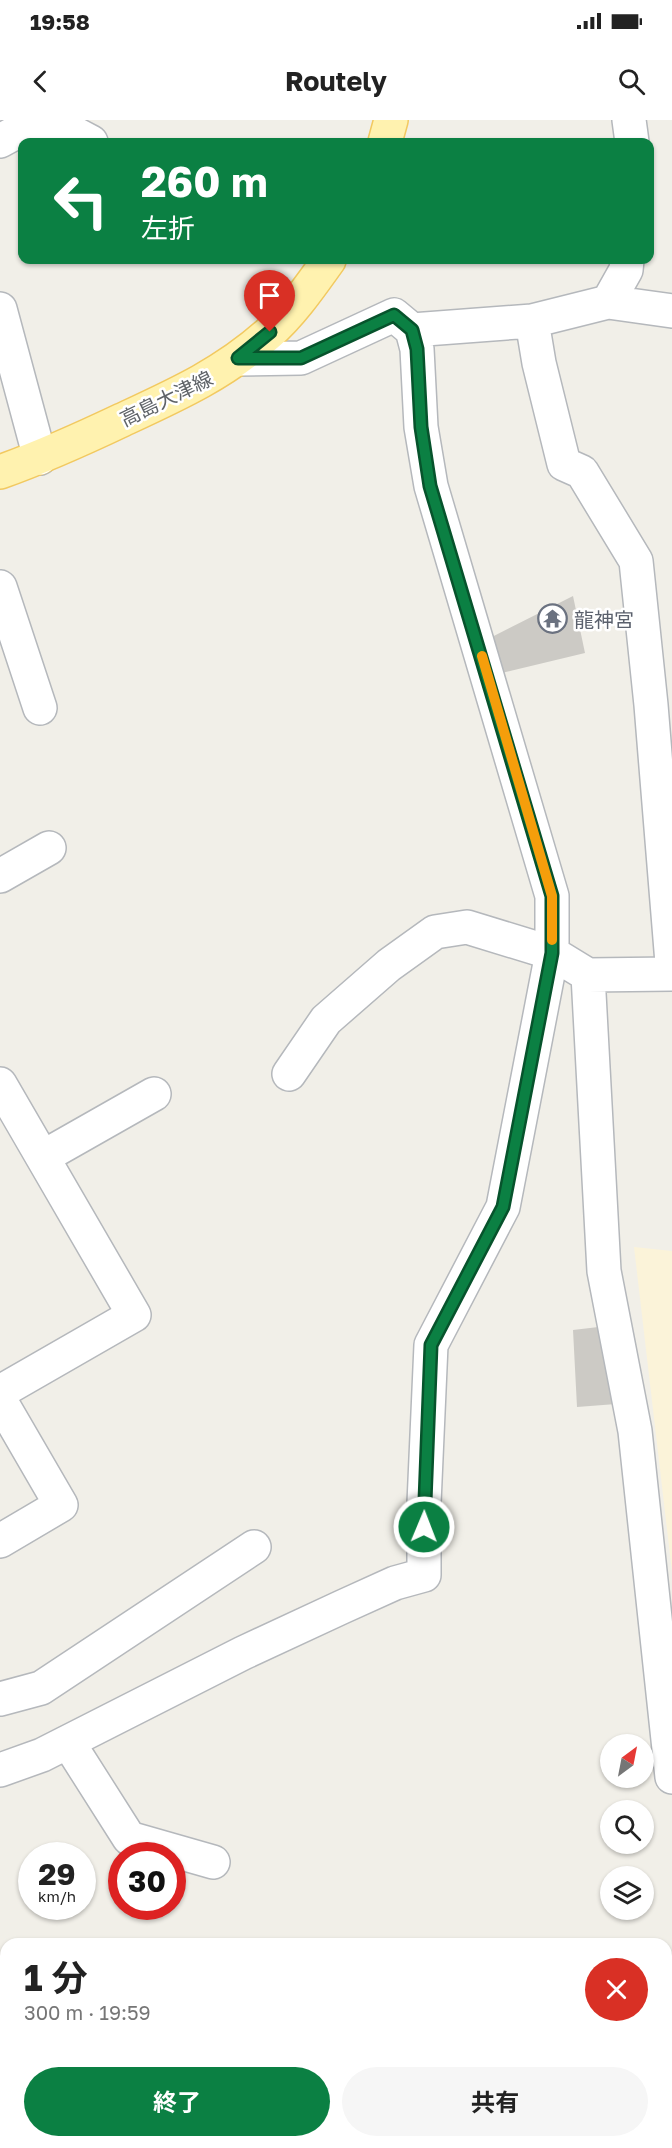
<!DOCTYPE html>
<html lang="ja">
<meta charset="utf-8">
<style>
:root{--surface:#fff;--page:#f6f6f6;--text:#222;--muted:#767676;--accent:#0b8043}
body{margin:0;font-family:"Golos Text","Noto Sans JP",sans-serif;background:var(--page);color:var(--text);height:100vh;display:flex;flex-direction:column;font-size:22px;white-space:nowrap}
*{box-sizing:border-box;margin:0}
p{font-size:20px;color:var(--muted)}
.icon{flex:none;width:33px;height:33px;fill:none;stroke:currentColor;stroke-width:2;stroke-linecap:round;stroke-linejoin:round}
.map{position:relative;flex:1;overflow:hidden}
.side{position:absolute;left:0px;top:1818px;width:672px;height:210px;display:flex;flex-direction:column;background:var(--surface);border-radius:18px 18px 0 0;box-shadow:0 2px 4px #0004}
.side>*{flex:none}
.hud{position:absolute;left:18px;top:18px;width:636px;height:126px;border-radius:12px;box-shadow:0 2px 4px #0004;background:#0b8043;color:#fff;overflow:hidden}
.needle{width:39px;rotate:32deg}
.tools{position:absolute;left:600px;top:1614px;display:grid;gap:12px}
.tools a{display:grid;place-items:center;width:54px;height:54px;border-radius:50%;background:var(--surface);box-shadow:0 2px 4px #0004;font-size:30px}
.speed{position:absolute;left:18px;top:1722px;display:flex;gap:12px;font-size:30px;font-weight:700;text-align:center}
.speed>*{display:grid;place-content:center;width:78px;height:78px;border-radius:50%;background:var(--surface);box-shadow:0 2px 4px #0004;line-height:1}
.speed small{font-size:15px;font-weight:400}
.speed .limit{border:9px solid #d22;background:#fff;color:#111}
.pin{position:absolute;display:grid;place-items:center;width:51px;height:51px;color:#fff;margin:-62px -26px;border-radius:50% 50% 50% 0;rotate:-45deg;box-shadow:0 0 6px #0007}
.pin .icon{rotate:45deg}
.me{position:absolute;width:66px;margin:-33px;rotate:1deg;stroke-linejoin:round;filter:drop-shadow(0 0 4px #0008)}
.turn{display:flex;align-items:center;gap:21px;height:126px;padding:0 24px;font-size:27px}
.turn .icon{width:78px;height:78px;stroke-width:2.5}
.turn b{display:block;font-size:42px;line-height:51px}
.round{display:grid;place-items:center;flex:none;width:63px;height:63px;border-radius:32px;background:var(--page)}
.summary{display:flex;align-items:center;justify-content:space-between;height:102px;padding:0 24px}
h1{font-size:36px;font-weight:700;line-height:45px}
.cta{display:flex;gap:12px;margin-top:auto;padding:12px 24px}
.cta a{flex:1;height:69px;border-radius:36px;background:var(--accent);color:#fff;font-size:24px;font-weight:700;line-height:69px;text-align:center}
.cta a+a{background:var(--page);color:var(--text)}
.status{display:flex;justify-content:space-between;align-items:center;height:42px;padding:0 30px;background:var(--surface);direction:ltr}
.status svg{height:16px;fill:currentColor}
header{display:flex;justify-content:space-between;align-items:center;height:78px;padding:0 24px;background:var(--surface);font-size:27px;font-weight:700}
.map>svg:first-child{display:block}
</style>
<div class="status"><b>19:58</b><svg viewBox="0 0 49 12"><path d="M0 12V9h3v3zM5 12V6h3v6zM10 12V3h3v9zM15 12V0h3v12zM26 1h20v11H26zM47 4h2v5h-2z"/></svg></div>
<header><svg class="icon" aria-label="back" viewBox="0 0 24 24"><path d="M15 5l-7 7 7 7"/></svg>Routely<svg class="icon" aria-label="search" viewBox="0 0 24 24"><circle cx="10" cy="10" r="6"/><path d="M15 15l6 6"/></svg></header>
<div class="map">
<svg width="672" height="2028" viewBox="0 0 672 2028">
<rect width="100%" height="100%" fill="#f1efe8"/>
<!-- sand -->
<path fill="#fbf3d9" d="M634 1127 672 1131V1452Z"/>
<!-- water -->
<path fill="#aadaff" d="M0 1918 6 1923V2012L0 2007Z
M18 2022H115L120 2028H25Z"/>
<!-- building -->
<path fill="#cccac5" d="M573 476 585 533 493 555 484 521Z
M607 1206 616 1284 577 1287 573 1210Z"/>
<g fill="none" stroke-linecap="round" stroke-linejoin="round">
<defs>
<path id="minor" d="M629 0 632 22
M0 21 35 2 72 12 91 22
M608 182 672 191
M0 189 40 338
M532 201 539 243 564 344 582 352 636 441 651 585 672 843
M412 210 532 201 608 182 626 150 627 140
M0 467 40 588
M0 756 49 728
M588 855 604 1151 635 1311 672 1657
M289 954 326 900 389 845 435 812 467 807 552 833 588 855 672 854
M0 964 134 1195 0 1272
M43 1037 154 974
M0 1280 61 1385 0 1421
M0 1579 41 1568 254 1427
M68 1622 129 1718 213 1742
M0 1650 42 1635 243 1533 342 1487 395 1463 424 1455V1383L431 1225 503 1087 552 833V776L431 366 421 307 417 229 412 210 394 195 301 238 238 239
M0 1858 6 1863
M180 2022 186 2028
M517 2028 518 2022"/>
<path id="major" d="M385 22 391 0
M0 352C42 337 82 319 122 300 176 275 223 254 268 214 292 193 311 165 329 140"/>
</defs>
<!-- minor casing -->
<use href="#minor" stroke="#b5b8bc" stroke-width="36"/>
<!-- major casing -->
<use href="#major" stroke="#f2c960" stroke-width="36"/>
<!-- minor -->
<use href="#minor" stroke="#fff" stroke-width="33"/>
<!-- major -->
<use href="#major" stroke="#fff2af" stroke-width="33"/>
</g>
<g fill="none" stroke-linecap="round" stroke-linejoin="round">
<defs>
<path id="route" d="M270 212 238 238H301L394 195 412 210 417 229 421 307 430 366 552 776V833L503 1087 431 1225 424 1407"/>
</defs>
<!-- route casing -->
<use href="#route" stroke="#07532c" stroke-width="15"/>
<!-- route -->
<use href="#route" stroke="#0b8043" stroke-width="10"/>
<!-- slow -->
<path stroke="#f59e0b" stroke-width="10" d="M482 536 552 776V820"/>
</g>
<!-- icons -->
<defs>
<symbol id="temple-ring" viewBox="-11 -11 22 22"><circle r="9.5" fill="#fff" stroke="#6b7280" stroke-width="1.5"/><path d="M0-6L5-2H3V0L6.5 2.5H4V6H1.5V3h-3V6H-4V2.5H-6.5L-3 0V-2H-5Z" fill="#6b7280"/></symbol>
</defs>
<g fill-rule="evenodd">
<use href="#temple-ring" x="536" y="482" width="33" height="33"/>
</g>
<g text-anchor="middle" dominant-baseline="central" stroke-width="5" stroke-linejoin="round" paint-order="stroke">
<!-- street labels -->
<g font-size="20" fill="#5f6368" stroke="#fff">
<text transform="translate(166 278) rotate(-26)">高島大津線</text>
</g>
<!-- worship labels -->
<g font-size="20" fill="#5b616d" stroke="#fff" text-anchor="start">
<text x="574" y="499">龍神宮</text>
</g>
</g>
</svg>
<div class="tools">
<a><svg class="needle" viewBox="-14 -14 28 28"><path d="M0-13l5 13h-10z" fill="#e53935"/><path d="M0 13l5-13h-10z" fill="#767676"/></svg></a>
<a><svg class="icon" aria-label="search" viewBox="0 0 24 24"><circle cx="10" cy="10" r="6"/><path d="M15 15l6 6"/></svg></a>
<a><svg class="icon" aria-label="layers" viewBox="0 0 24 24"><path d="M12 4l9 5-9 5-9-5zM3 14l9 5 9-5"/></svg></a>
</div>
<div class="speed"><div>29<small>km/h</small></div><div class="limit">30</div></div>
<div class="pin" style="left:270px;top:212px;background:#d93025"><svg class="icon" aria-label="arrive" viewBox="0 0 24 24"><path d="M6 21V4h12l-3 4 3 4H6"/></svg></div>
<svg class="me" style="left:424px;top:1407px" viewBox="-20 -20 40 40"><circle r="17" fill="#0b8043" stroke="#fff" stroke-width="3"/><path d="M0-11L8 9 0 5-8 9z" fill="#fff"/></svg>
<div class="hud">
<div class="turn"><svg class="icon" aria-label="left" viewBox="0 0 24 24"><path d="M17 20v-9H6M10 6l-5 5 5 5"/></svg><div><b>260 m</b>左折</div></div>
</div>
<section class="side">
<div class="summary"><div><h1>1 分</h1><p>300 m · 19:59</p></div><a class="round" style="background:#d93025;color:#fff"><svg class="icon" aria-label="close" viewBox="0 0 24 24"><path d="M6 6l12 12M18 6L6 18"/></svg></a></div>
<div class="cta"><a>終了</a><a>共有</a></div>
</section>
</div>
